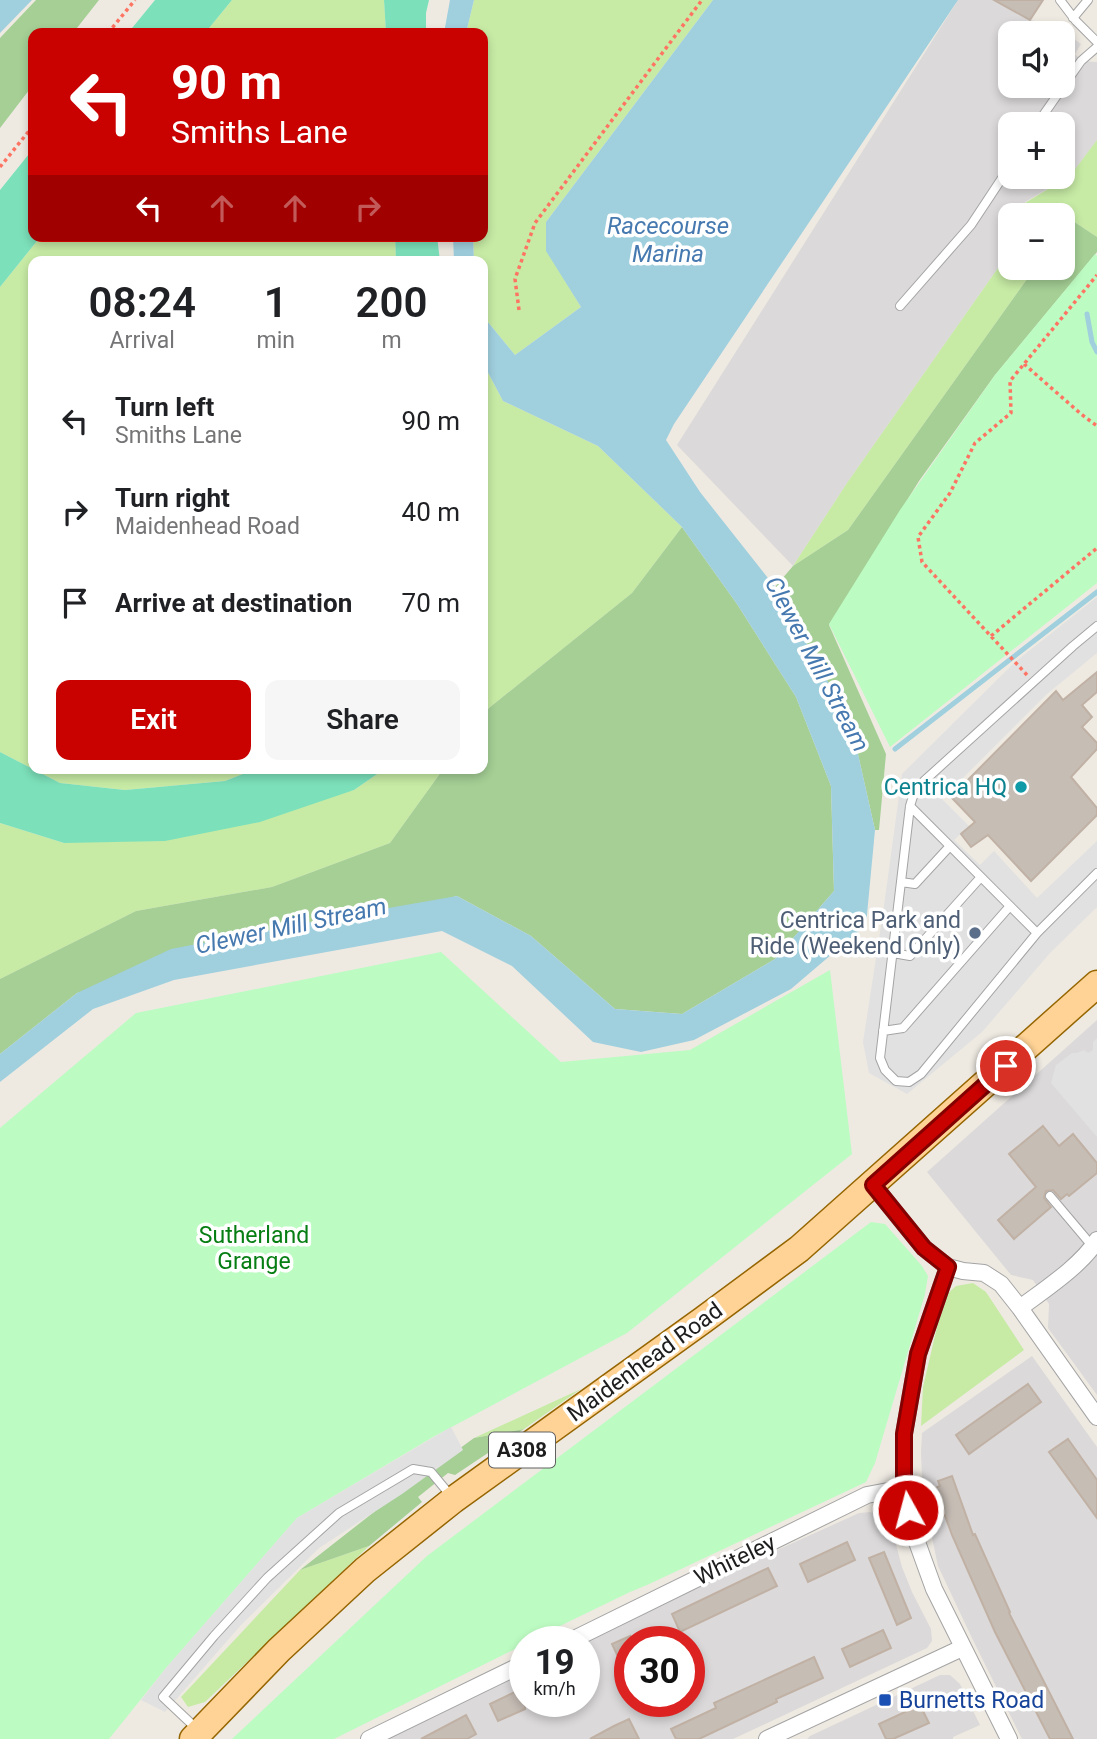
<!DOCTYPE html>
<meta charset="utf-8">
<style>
:root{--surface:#fff;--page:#f6f6f6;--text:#202124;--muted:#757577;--accent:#c90200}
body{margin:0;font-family:Roboto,sans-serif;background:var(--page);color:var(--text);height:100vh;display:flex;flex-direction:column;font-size:26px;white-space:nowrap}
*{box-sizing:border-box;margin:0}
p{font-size:23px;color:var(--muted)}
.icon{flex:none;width:38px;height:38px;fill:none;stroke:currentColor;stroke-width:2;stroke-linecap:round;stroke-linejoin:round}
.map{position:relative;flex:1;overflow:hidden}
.details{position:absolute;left:28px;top:256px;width:460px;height:518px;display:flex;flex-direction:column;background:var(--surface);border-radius:14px;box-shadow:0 4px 10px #0003}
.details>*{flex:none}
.hud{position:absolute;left:28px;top:28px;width:460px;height:214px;border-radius:14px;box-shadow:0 4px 10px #0003;background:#c90200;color:#fff;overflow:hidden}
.controls{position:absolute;left:998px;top:21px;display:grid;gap:14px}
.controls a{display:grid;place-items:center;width:77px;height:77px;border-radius:14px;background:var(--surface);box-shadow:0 4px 10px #0003;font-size:35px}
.speed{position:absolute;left:509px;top:1626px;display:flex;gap:14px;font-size:35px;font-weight:700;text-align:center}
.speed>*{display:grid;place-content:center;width:91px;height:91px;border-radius:50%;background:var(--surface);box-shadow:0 4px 10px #0003;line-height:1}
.speed small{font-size:18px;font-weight:400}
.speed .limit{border:10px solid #d22;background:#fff;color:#111}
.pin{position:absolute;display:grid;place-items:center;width:60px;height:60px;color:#fff;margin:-30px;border:4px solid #fff;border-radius:50%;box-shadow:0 2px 7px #0007}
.me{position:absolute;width:77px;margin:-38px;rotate:353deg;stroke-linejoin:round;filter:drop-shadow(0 0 5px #0008)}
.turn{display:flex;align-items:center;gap:24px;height:147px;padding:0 28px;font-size:32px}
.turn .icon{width:91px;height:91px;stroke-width:2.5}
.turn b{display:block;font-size:49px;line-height:60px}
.lanes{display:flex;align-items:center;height:66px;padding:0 28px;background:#0003;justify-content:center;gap:35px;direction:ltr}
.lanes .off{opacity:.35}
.eta{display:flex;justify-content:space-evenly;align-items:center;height:119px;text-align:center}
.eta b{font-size:42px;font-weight:600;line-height:49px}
.cta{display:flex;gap:14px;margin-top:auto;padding:14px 28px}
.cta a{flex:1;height:80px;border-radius:14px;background:var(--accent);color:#fff;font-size:28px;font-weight:600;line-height:80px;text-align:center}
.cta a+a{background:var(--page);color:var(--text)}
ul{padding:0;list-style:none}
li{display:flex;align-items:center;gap:21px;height:91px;padding:0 28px}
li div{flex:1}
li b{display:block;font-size:26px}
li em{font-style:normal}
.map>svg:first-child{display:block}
</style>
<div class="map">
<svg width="1097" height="1739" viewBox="0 0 1097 1739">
<rect width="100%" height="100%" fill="#eeeae2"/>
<!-- residential -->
<path fill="#dbd9d9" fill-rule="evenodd" d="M958 0H994L1030 20 1055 25 1081 44 1075 54 1081 61 1097 62V140L1061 189H1047L1025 202 1023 215H1010V251L847 483 793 566 677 445ZM1010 33H1062V86H1010ZM1010 124H1062V177H1010Z
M1097 1020V1395L1048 1328 1049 1304 1033 1280 1011 1275 927 1172Z
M1032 1356 1097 1447V1739H1022L971 1636 938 1566 928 1519 922 1478 921 1452 922 1433Z
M870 1512 882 1516 891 1526 902 1567 912 1592 931 1629 932 1641 927 1648 733 1739H383L525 1668V1701H584V1642L683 1593 859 1513ZM630 1642H690V1701H630Z
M940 1675H950L960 1684 980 1725 953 1737V1739H807L810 1736Z"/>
<!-- grass -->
<path fill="#c7eba5" d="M232 0H384L386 33H205Z
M474 0H713L546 222 547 251 581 307 515 355 483 316V261H474L473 236H483V33H466Z
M1097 140V237L1070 219 1062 230V215H1023L1025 203 1048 189 1061 188Z
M41 236H395L396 261H33V768H258L225 781 125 790 60 783 0 752V287Z
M1010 251V268H1035L848 530 793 566 847 483Z
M483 363 503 401 598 446 682 527 632 593 489 708 483 716Z
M386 768H444L390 843 272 887 136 911 0 979V823L64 843 354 790Z
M973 1283 986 1292 1024 1350 921 1426 923 1387 944 1297 956 1286Z
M581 1389 524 1429 474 1438Z
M369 1546 205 1702 188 1707 181 1697 300 1570Z"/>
<!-- forest -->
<path fill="#a5cf95" d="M36 0H99L73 33H33V85L0 128V38Z
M1070 219 1097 237V252L995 375 919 481 829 625 886 754 879 830H875L851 723 775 587 793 566 848 530 1035 268H1062V230Z
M682 527 737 604 796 697 831 786 834 891 775 959 682 1014 615 1009 531 936 457 896 77 993 0 1054V979L136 911 272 887 390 843 444 768H483V716L489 708 632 593Z
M524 1429 455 1475 448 1473 418 1497 422 1502 369 1546 300 1570 397 1494 474 1438Z"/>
<!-- park -->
<path fill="#bcfbc2" d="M1095 254 1097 256V583L890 747 829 624 900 510 995 375Z
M441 952 561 1062 690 1050 830 970 852 1154 627 1333 433 1437 297 1518 166 1668 109 1739H0V1128L136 1013Z
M871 1222 885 1224 922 1266 928 1276 925 1294 875 1463 866 1482 647 1585 630 1592 529 1641 525 1642V1644L334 1739H232L427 1556Z"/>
<!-- pitch -->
<path fill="#7ce1bb" d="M155 0H232L205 33H128Z
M384 0H429L426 13V33H386Z
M33 149V236H41L0 287V190Z
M395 236H437L440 261H396Z
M0 752 60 783 125 790 225 781 258 768H386L354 790 260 822 165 841 64 843 0 823Z"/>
<!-- parking -->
<path fill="#e1e1e1" d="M1097 597V653L1047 694 942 799 969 826 954 840 980 865 994 851 1037 898 1097 841V907L1050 953 982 1032 907 1094 869 1073 863 1042 883 913 902 774 1015 662Z
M1097 1038V1137L1051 1083 1056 1065 1072 1053H1077L1084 1050 1088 1053 1093 1050V1042Z
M451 1427 463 1450 402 1494 319 1548 241 1625 165 1712 141 1700 166 1668 297 1518Z"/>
<!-- water -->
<path fill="#a0cfde" d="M0 0H32L0 33Z
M450 0H474L466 33H444Z
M713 0H958L674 424 666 440 700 492 775 587 851 723 875 830 866 925 791 989 694 1040 641 1052 593 1042 512 966 442 931 174 980 93 1009 0 1082V1054L77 993 171 949 343 916 457 896 531 936 615 1009 682 1014 775 959 834 891 831 786 796 697 737 604 682 527 598 446 503 401 483 363V316L515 355 581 307 546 251V222Z
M453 236H473L474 261H454Z"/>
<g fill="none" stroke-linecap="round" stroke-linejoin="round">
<!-- stream -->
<path stroke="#a0cfde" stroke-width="5" d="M1087 314 1092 342 1097 352
M895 749 1097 592"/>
</g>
<!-- building -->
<path fill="#c6bdb5" stroke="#c0b1a4" stroke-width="2" d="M994 0H1043L1030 20Z
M1097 672V692L1082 705 1092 717 1082 727 1097 743V749L1071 777 1097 808V815L1031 881 988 835 971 847 961 834 975 822 951 797 1056 691 1063 700Z
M1043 1126 1059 1146 1073 1134 1097 1163V1173L1069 1196 1067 1194 1061 1199 1053 1190 1046 1191 1044 1198 1051 1207 1014 1239 998 1220 1036 1187 1009 1154Z
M1028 1384 1041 1402 969 1454 956 1435Z
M1068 1439 1097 1480V1518L1049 1452Z
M952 1476 973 1535 975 1534 1010 1612 1009 1613 1073 1739H1050L995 1632 952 1535 935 1488 940 1486 938 1481Z
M847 1542 855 1560 808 1582 800 1564Z
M884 1552 911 1618 897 1625 869 1558Z
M768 1568 777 1586 680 1632 672 1614Z
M883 1630 891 1648 850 1667 842 1649Z
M630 1636V1682L612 1644Z
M814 1657 823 1678 776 1699 777 1702 699 1739H676L671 1729 716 1708 714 1703Z
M525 1687V1709L498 1721 490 1704Z
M920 1705 929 1723 893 1739H886L879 1724Z
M466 1715 476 1734 467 1739H421Z
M629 1719 639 1739H590L614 1726Z"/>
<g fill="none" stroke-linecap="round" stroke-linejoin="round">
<defs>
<path id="service" d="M1060 0 1076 21 1097 42
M1073 18 1088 0
M1037 124 1081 61 1097 47
M900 306 971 225 1010 166
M1097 626 1073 646 924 781 914 793 910 806 880 1058 885 1070 896 1081 909 1082 921 1074 1037 933 1097 873
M910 806 1037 933
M901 882 915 884 950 846
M893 953 910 956 981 877
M883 1031 903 1028 1010 906
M1050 1196 1093 1247
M198 1730 163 1697 214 1636 267 1578 339 1513 413 1469 431 1472 451 1496"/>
<path id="minor" d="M873 1185 924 1248 948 1267 963 1271 984 1273 1001 1284 1020 1308 1097 1417
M948 1267 918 1354 904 1434V1488L913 1531 934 1589 1009 1739
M1020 1308C1044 1290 1082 1265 1097 1240
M568 1642 867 1495 904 1488
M369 1739 525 1663
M767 1739 962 1648"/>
<path id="primary" d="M193 1739 279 1650 365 1570 453 1500 703 1320 799 1249 1097 984"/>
</defs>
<!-- service casing -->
<use href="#service" stroke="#a4a4a4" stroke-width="10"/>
<!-- minor casing -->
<use href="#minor" stroke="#a4a4a4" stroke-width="18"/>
<!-- primary casing -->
<use href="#primary" stroke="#956500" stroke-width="29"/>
<!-- path -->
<path stroke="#fe7463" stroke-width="3.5" stroke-dasharray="3.5 3.5" stroke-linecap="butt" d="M108 33 135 0
M0 167 33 126
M519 310 515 279 535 223 702 0
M1024 364 1081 414 1097 426
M991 636 1097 548
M1027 675 922 562 918 537 950 493 975 443 1011 413 1010 381 1097 275"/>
<!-- service -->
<use href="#service" stroke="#fff" stroke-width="8"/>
<!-- minor -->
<use href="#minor" stroke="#fff" stroke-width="16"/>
<!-- primary -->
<use href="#primary" stroke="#ffd396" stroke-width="26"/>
</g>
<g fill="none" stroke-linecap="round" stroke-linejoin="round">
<defs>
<path id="route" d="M908 1510 904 1488V1434L918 1354 948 1267 924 1248 873 1185 1006 1066"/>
</defs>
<!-- route casing -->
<use href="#route" stroke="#830100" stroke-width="18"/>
<!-- route -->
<use href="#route" stroke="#c90200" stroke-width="12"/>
</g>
<!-- markers -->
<circle fill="#0f9aa8" stroke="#fff" stroke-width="2.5" cx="1021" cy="787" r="7"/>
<circle fill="#5c6f8a" stroke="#fff" stroke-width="2.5" cx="975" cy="933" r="7"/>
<rect fill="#1a4fb4" stroke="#fff" stroke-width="2.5" x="878" y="1693" width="14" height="14" rx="3.5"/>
<g text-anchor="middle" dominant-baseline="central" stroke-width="7" stroke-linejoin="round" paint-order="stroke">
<!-- shield labels -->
<rect fill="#fff" stroke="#616161" stroke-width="2" x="489" y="1432.5" width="66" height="35" rx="5"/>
<g font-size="21" font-weight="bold" fill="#1d1d1d">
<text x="522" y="1450">A308</text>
</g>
<!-- culture labels -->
<g font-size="23" fill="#0d838f" stroke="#fff" text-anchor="end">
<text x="1007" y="787">Centrica HQ</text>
</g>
<!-- service labels -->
<g font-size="23" fill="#4e5e75" stroke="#fff" text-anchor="end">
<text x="961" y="920">Centrica Park and<tspan x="961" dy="26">Ride (Weekend Only)</tspan></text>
</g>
<!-- park labels -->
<g font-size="23" fill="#077e13" stroke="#fff">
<text x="254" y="1235">Sutherland<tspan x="254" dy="26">Grange</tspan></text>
</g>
<!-- street labels -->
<g font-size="23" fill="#1d1d1d" stroke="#fff">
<text transform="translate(645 1362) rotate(-36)">Maidenhead Road</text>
<text transform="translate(735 1560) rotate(-26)">Whiteley</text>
</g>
<!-- transit labels -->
<g font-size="23" fill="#164399" stroke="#fff" text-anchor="start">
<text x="899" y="1700">Burnetts Road</text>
</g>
<!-- water labels -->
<g font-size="24" font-style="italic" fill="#4679af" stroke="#fff">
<text x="668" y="226">Racecourse<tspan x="668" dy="28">Marina</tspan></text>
<text transform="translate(817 664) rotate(62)">Clewer Mill Stream</text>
<text transform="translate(291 926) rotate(-12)">Clewer Mill Stream</text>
</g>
</g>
</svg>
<div class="controls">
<a><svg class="icon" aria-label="sound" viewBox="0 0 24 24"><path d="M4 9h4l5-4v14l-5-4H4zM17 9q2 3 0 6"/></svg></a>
<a>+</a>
<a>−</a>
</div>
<div class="speed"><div>19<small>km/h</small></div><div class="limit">30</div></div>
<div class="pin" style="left:1006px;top:1066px;background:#d93025"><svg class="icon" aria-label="arrive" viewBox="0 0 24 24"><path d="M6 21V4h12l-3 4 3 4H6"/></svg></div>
<svg class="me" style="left:908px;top:1510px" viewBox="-20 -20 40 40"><circle r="17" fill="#c90200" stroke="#fff" stroke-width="3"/><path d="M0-11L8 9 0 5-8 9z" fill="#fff"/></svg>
<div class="hud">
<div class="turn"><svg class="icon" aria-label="left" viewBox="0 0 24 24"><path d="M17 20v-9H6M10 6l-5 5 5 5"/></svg><div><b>90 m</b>Smiths Lane</div></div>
<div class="lanes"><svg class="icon" aria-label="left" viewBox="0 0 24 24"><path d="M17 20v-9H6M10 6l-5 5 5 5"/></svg><svg class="icon off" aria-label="ahead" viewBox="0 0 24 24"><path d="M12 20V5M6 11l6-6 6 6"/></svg><svg class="icon off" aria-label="ahead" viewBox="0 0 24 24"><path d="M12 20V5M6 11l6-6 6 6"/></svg><svg class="icon off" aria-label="right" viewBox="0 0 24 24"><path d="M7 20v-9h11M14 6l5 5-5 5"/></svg></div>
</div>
<section class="details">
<div class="eta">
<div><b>08:24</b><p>Arrival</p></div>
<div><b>1</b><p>min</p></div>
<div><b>200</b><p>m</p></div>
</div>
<ul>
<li><svg class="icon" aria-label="left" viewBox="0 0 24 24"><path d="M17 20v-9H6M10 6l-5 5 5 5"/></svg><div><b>Turn left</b><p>Smiths Lane</p></div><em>90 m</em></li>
<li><svg class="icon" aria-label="right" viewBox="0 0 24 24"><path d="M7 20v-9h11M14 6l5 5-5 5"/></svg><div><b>Turn right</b><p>Maidenhead Road</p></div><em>40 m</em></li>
<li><svg class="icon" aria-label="arrive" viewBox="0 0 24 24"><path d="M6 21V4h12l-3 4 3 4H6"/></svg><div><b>Arrive at destination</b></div><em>70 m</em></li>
</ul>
<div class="cta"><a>Exit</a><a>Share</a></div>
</section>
</div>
